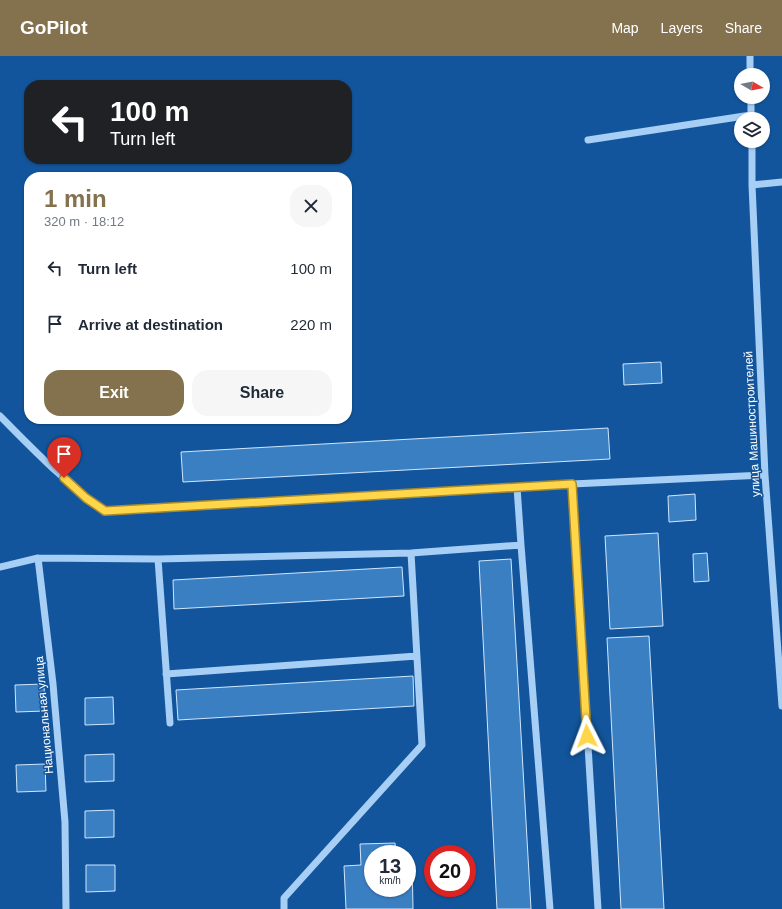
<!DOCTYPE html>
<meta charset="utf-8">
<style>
:root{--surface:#fff;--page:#f6f6f7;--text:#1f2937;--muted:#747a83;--accent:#84724e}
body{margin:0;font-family:Arial,sans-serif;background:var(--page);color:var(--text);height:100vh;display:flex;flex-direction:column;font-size:15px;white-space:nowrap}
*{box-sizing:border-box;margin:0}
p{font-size:13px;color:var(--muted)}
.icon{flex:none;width:22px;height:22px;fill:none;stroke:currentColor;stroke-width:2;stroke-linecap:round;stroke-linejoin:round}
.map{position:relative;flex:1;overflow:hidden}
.sheet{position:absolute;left:24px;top:116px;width:328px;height:252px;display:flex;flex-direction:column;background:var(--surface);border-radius:16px;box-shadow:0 1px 3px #0004}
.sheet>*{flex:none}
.top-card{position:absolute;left:24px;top:24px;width:328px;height:84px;border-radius:16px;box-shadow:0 1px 3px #0004;background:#202124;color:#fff;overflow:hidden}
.needle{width:26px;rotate:99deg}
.tools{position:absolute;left:734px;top:12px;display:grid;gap:8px}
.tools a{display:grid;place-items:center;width:36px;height:36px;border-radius:50%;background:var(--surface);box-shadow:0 1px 3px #0004;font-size:20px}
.speed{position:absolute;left:364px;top:789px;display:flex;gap:8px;font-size:20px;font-weight:700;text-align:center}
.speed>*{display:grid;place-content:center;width:52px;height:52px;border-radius:50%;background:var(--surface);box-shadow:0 1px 3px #0004;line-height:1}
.speed small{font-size:10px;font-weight:400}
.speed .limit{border:6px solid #d22;background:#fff;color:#111}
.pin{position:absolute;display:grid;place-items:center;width:34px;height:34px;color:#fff;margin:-41px -17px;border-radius:50% 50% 50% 0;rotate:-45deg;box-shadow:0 0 4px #0007}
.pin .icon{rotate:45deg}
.me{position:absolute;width:44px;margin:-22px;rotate:357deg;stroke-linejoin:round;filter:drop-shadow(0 0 3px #0008)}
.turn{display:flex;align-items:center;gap:14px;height:84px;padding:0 20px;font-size:18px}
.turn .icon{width:52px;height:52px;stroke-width:2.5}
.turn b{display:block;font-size:28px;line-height:34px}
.round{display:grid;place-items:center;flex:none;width:42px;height:42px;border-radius:16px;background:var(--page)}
.summary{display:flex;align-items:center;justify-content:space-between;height:68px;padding:0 20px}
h1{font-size:24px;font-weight:600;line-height:30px;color:var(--accent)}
.cta{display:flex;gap:8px;margin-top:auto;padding:8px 20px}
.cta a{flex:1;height:46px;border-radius:16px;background:var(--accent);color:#fff;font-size:16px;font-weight:600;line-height:46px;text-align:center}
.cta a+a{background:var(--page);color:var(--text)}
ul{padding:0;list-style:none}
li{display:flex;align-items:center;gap:12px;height:56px;padding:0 20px}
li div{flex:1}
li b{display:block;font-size:15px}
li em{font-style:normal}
header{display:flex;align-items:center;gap:24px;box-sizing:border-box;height:56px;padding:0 20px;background:var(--accent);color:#fff}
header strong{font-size:19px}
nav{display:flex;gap:22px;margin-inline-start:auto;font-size:14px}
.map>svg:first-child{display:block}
</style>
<header>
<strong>GoPilot</strong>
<nav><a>Map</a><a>Layers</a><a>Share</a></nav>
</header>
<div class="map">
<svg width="782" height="853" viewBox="0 0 782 853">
<rect width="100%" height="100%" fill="#12559c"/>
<!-- building -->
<path fill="#3b7fc3" stroke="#cfe7fe" d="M661 306 662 327 624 329 623 308Z
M608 372 610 403 183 426 181 396Z
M695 438 696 464 669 466 668 440Z
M658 477 663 570 610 573 605 480Z
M707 497 709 525 694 526 693 498Z
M511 503 531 853H497L479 505Z
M402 511 404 540 174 553 173 524Z
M649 580 664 853H621L607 582Z
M413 620 414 650 178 664 176 634Z
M44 628 45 655 16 656 15 629Z
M113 641 114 668 85 669V642Z
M114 698V725L85 726V699Z
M45 708 46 735 17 736 16 709Z
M114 754V781L85 782V755Z
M395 787 396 798H373V832H407V803H412L413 853H346L344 810 361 809 360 788Z
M86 809H115V835L86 836Z"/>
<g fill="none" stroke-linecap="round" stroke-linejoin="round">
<!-- minor -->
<path stroke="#a7cef4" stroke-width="7" d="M750 0V19
M751 41V63
M588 84 751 59
M752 85V129L765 419 782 650
M752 129 782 126
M0 360C33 393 66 428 105 455L572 428 765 419
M572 428 598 853
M517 431 521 489 550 853
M38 502 158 503 411 497 521 489
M158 503 170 667
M0 511 38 502 53 628 65 766 66 853
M166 618 417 600
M284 853V842L422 689 411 497"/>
</g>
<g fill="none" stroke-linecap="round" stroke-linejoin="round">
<defs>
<path id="route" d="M64 422 86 442 105 455 572 428 587 680"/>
</defs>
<!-- route casing -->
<use href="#route" stroke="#a68a30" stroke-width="10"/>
<!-- route -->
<use href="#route" stroke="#ffd54a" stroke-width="7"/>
</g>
<g text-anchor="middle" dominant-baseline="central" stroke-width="3" stroke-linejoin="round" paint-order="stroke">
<!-- street labels -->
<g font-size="12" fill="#fff" stroke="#12559c">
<text transform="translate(752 368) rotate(-93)">улица Машиностроителей</text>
<text transform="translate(44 659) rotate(-95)">Национальная улица</text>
</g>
</g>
</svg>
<div class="tools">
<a><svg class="needle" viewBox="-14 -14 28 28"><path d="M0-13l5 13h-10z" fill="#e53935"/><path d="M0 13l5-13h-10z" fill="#747a83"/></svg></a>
<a><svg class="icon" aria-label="layers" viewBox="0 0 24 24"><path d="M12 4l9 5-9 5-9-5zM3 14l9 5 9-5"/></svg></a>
</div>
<div class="speed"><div>13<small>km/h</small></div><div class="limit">20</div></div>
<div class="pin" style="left:64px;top:422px;background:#d93025"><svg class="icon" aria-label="arrive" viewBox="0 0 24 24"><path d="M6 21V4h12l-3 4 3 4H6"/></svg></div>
<svg class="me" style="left:587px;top:680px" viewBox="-20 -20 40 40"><path d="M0-17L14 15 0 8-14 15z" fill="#ffd54a" stroke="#fff" stroke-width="4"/></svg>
<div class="top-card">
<div class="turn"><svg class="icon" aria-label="left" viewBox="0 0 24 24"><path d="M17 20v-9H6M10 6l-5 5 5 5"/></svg><div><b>100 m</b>Turn left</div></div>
</div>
<section class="sheet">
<div class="summary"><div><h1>1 min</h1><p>320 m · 18:12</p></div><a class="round"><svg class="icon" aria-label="close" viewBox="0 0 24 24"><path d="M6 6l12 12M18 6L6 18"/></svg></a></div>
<ul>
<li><svg class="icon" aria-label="left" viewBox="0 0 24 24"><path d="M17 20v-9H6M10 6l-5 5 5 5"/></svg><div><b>Turn left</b></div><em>100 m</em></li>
<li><svg class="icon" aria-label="arrive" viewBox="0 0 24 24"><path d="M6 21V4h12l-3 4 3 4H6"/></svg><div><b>Arrive at destination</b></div><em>220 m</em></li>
</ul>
<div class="cta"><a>Exit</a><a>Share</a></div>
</section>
</div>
